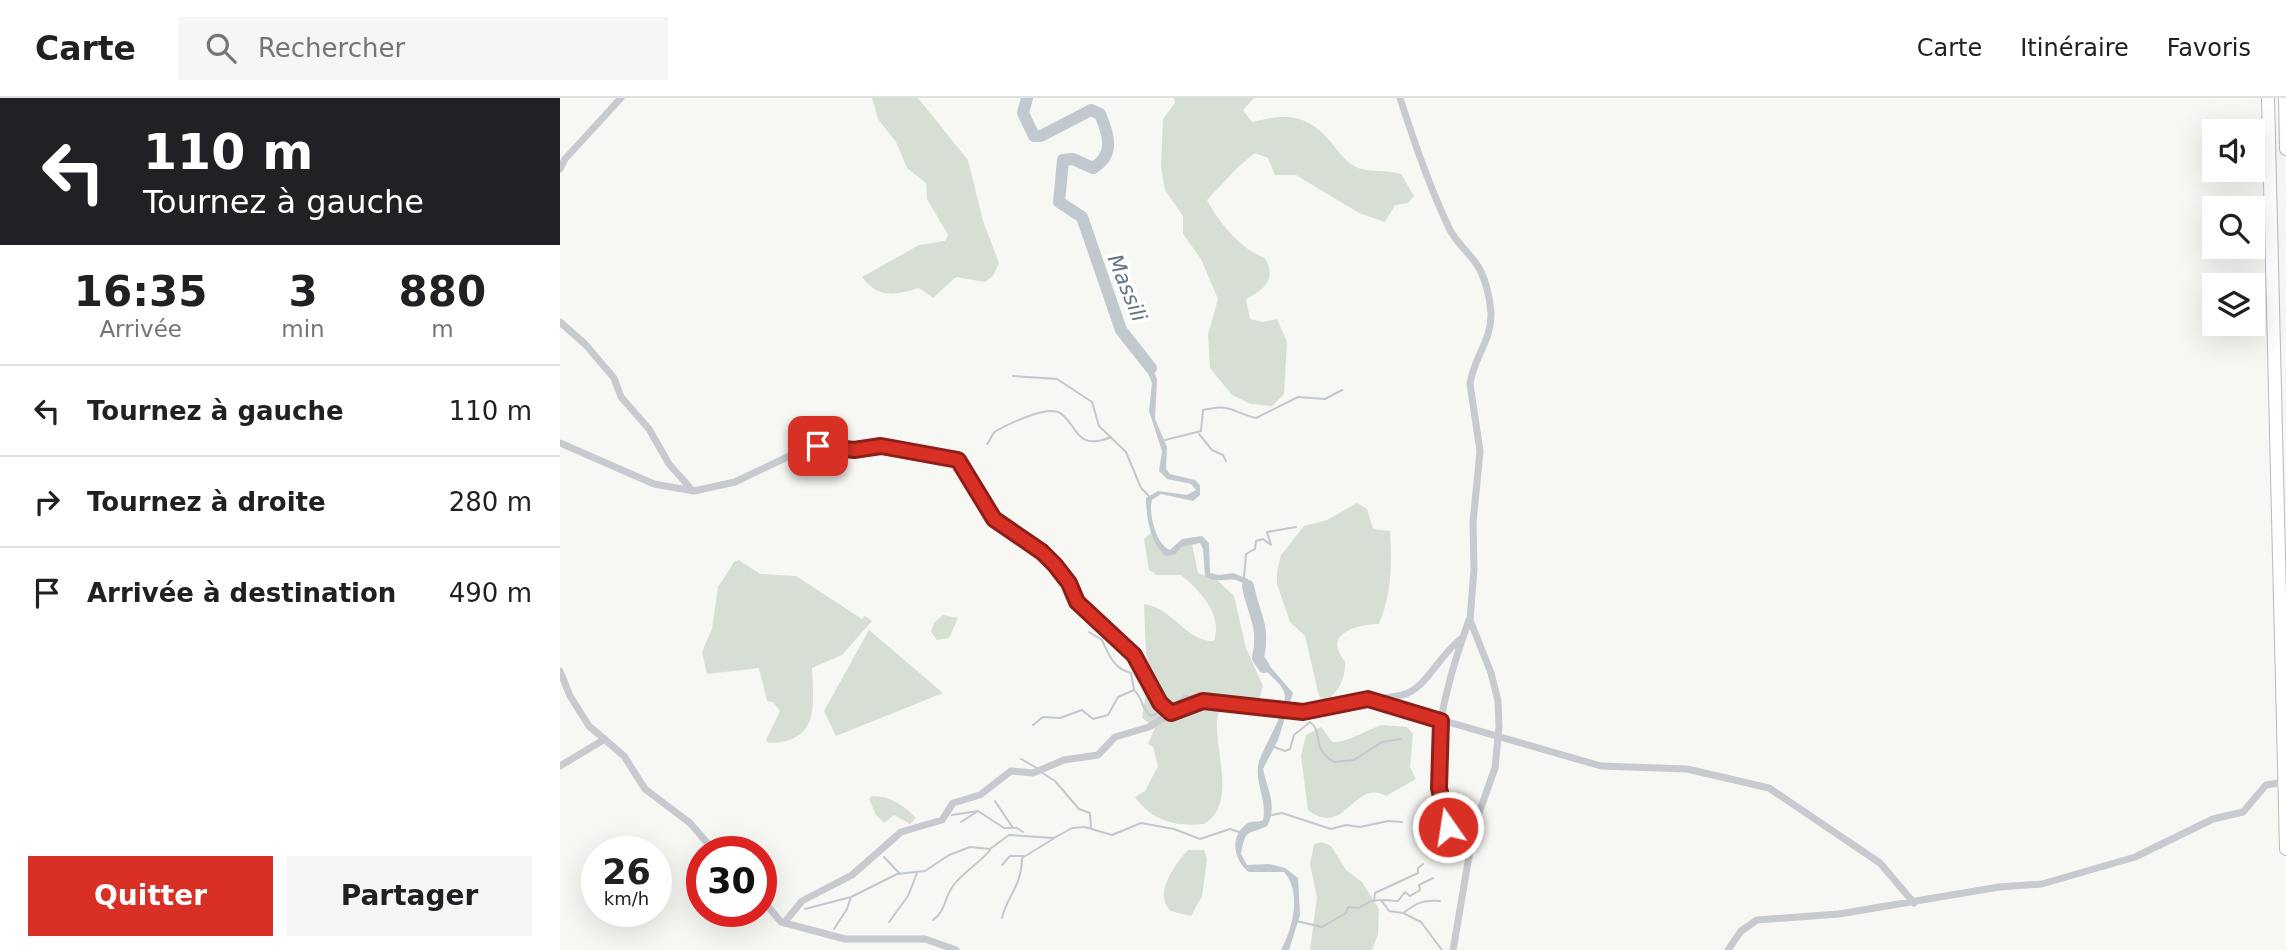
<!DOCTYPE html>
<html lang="fr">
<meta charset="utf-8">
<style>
:root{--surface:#fff;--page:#f6f6f6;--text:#202124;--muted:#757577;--line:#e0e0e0;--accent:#d93025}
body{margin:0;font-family:"DejaVu Sans",sans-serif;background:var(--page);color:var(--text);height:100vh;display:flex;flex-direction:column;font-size:26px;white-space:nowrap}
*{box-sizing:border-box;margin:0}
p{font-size:23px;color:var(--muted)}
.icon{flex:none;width:38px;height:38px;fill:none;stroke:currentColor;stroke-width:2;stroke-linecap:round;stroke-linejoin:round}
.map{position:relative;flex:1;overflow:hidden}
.panel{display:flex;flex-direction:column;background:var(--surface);width:560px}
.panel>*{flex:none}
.hud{background:#202124;color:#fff;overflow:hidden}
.controls{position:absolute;left:1642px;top:21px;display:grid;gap:14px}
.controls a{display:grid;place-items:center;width:63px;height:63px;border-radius:0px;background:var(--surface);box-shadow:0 7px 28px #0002;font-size:35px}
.speed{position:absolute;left:21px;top:738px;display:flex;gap:14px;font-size:35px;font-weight:700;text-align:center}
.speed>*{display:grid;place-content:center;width:91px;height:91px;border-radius:50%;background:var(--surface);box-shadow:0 7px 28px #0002;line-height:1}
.speed small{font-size:18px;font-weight:400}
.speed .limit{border:10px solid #d22;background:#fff;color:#111}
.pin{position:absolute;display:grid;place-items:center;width:60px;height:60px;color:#fff;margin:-30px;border-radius:14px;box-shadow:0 4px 10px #0006}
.me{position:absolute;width:77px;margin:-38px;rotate:347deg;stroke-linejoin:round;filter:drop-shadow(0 0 5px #0008)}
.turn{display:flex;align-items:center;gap:24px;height:147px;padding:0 28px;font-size:32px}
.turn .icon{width:91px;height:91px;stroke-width:2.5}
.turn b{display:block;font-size:49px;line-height:60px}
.eta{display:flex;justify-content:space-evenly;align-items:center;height:119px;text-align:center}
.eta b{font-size:42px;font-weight:700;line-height:49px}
.action{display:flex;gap:14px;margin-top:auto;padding:14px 28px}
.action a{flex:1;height:80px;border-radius:0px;background:var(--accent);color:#fff;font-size:28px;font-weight:700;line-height:80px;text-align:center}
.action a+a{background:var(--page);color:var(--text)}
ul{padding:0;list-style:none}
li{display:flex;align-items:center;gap:21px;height:91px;padding:0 28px;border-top:2px solid var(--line)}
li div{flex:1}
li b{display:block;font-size:26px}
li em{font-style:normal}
header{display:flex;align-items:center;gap:42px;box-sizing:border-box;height:98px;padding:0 35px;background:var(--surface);border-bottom:2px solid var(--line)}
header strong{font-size:33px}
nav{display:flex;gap:38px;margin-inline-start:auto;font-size:24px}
.search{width:490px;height:63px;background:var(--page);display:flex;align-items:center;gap:18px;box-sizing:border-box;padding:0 24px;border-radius:0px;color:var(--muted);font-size:26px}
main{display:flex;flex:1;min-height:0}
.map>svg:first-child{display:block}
</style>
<header>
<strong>Carte</strong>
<div class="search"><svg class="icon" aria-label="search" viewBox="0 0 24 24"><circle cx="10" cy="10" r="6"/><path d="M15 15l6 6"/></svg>Rechercher</div>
<nav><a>Carte</a><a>Itinéraire</a><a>Favoris</a></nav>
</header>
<main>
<section class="panel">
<div class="hud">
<div class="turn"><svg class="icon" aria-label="left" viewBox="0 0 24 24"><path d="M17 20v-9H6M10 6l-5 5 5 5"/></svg><div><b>110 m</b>Tournez à gauche</div></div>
</div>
<div class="eta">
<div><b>16:35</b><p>Arrivée</p></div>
<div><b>3</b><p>min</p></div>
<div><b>880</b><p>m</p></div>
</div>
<ul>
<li><svg class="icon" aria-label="left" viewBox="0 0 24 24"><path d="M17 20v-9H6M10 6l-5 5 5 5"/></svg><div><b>Tournez à gauche</b></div><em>110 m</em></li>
<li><svg class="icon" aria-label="right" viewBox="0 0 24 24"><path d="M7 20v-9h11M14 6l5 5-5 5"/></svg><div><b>Tournez à droite</b></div><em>280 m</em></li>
<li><svg class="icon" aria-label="arrive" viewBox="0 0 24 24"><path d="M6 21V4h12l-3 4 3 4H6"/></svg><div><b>Arrivée à destination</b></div><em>490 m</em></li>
</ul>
<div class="action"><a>Quitter</a><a>Partager</a></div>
</section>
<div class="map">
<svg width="1726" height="852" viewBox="0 0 1726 852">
<rect width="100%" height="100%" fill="#f7f7f4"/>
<!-- green -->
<path fill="#d7dfd5" d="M312 0H358L408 62 423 123 439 165 433 178 425 184 396 179 373 200 359 190C335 197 318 201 302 179L359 147 385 143 388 137 367 101 366 85 347 70 336 44 318 21Z
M614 0H694L683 12 692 24C728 15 749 16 774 48 780 56 788 66 798 70 812 75 827 71 841 76L854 98 848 105 835 107 825 124 799 115 736 77H715L708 60 695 55 678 69 647 102C659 124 680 151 705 160 717 181 705 191 686 201L690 221 703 224 717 221 727 244 724 296 712 308 691 306 672 297 650 270 648 236 658 201 641 161 623 136V118L605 92 601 69 603 21 615 5Z
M797 405 807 411 813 431 830 433C832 465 832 495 819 526 796 526 762 537 785 563 786 580 779 593 766 603L759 598 745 538 730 524 717 486V473L721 457 744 428 767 422Z
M592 434 600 452 616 456 620 449 632 446 638 475 658 483 674 498 686 550 703 588 699 603 688 606 677 602H663C661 609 657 617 657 624 655 653 677 707 644 726 616 729 592 723 575 699L585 693 598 668 593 649 588 646 595 630 582 620 590 568 586 556 584 506C612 509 626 544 654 543 663 516 640 493 621 477H597L589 472 584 441Z
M179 462 200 476 236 478 302 521 305 518 312 523 282 557 252 570C254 609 259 644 209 645L206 642 220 613 213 604 207 603 199 570 147 576 142 554 152 531 158 489 174 464Z
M383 517 398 520 389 540 377 542 371 534 374 525Z
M309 532 383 595 276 638 264 613Z
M822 627 847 629 853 636 850 669 856 681 826 698C794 680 785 741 748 712L741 658 746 637 761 629 772 644C786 645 807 632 822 627Z
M312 698C331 698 343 707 356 720L350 726 334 717 324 725 316 717 309 701Z
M762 744 771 748 786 772 802 784 819 811 818 836 812 852H750L757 799 750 767 754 746Z
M628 752H644L647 761 642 798 631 818 611 813C592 797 616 765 628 752Z"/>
<!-- water -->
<path fill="#c1c9cf" d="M586 255 597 281 595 321 607 349 606 371 610 376 635 382 640 387V397L633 403 601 396 592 402C588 414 596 447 610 452L622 441 642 438 649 445 650 475 659 477 673 475 688 481 695 506C686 501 689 487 679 483 667 478 657 487 645 478L643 451 640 445 621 449 616 456 606 458C591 447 586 419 586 400L598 393 627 397 636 392 631 386 607 381 599 373 602 353 589 313 592 285 581 259Z
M700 557 733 595 718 642 703 671C707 690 718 709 707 728 687 738 686 729 681 756L687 767 709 766 725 770 738 780 740 817 729 852H721C733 830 742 794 724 774H689C673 762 669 737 688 725 693 722 699 725 703 722 707 703 696 687 698 669 699 653 731 609 724 594 720 583 703 572 695 562L696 558Z"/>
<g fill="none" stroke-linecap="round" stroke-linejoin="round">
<!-- stream -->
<path stroke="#c1c9cf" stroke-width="2" d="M453 278 497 281 532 304 539 328 566 354 581 390 589 398
M639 336 652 352 663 357 666 363
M605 342 641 333 643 312C672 305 671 314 696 320L738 299 765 301 782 292
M427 346C431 342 431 336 436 333 448 326 484 309 498 314 517 322 513 355 551 339
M684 479 686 456 695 451 696 443 703 441 711 447 707 434 736 429
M529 534 542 542C549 557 553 570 571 575L574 591
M644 599 656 600
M664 601 682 604
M691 604 709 606 720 603 725 606
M612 611 624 598 639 600
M473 627 483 619 500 620 522 612 533 621 548 617 558 599 574 592C583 600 581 611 591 618L603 613
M714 649 725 653 730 651 734 637 750 624C764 634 750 650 774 664L794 662 822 644 841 641
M461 661 477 670
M481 674 495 683 519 711 530 715 531 730
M435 703 453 730
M392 717 418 713 444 730H457L463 734
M712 717 722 715 771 731 786 727 800 729 828 723 842 724
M401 724 418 713
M324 759 340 776
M442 767 450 758H465
M823 802 838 803 845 794 850 798 860 792 859 787 873 780
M814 803 815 795 858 775V770L863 766
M245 811 291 799 337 776 365 773 389 757 410 749 430 751 449 737 494 740 512 730 525 729 552 737 581 725 614 731 640 741 670 731 679 734
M845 816 861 824 882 852
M442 820C448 795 461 791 462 760L493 741
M373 822C386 813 384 800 393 788 403 774 419 766 430 752
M736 823 762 829 786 815 788 809 799 810 811 803 821 802 829 813 843 815C857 805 861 802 880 803
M329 824 348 798 357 775
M274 831 287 811 291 799"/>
<!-- river -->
<path stroke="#c1c9cf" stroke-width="12" d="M467 0 463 15 474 38H481L531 12 540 16C549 37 555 57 533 70L513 61 503 62 499 104 522 119 561 232 591 270
M688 488C694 519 705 527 698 560L704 569"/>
<defs>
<path id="highway" d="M1708 0 1726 751
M1725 0 1726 51"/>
</defs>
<!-- highway casing -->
<use href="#highway" stroke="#b7babe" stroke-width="14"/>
<!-- street -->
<path stroke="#c7cace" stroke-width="7" d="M840 0C854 44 869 88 889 130 895 143 907 153 915 164 925 177 930 199 931 215 932 242 913 261 910 286L920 353 913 425 914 471 910 522 931 575 938 603 939 629 935 670 914 729 893 852
M0 71 5 61 61 0
M0 224 25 246 54 280 61 299 89 331 109 366 133 393
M0 345 94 386 134 393 175 384 248 349 294 352 321 348 398 362 434 421 482 454 495 467 509 486 517 504 574 557 600 605 611 615
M0 573 10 598 29 628 64 658 85 691 130 725 155 754
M820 601C828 599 840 599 848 595 868 586 882 554 902 540
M0 668 45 641
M909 760C903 750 893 739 888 729 860 672 889 577 909 522
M201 800 221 824 285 841H365L396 852
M224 825 242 803 292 777 341 734 382 722 393 705 420 697 451 673 473 675 504 662 538 657 555 639 589 629 611 615 643 602 743 614 808 601 1041 668 1127 671 1209 690 1320 765 1354 805
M1168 852 1181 833 1197 822 1279 816 1439 789 1482 786 1575 759 1653 721 1683 714 1706 687 1725 684"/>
<!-- highway -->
<use href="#highway" stroke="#fff" stroke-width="12"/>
</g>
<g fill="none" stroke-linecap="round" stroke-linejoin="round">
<defs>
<path id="route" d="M258 348 294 352 321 348 398 362 434 421 482 454 495 467 509 485 517 504 574 557 600 605 611 615 643 603 743 614 808 601 881 623 879 690 888 729"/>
</defs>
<!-- route casing -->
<use href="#route" stroke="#8d1f18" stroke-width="18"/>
<!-- route -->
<use href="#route" stroke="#d93025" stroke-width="12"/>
</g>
<g text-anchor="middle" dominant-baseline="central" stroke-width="7" stroke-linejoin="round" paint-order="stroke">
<!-- water labels -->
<g font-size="21" font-style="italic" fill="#617482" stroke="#fff">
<text transform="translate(567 190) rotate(68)">Massili</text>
</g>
</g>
</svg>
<div class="controls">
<a><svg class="icon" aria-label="sound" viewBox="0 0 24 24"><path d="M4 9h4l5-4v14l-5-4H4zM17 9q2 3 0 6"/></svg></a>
<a><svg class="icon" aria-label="search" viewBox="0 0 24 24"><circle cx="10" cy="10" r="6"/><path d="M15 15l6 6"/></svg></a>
<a><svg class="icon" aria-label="layers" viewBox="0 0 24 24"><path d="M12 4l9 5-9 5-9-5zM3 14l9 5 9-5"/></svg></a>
</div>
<div class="speed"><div>26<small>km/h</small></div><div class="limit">30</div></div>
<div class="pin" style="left:258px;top:348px;background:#d93025"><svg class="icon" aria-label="arrive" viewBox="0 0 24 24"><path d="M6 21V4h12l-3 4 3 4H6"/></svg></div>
<svg class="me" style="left:888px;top:729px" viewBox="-20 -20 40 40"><circle r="17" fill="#d93025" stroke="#fff" stroke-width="3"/><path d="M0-11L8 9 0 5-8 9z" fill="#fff"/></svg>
</div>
</main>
